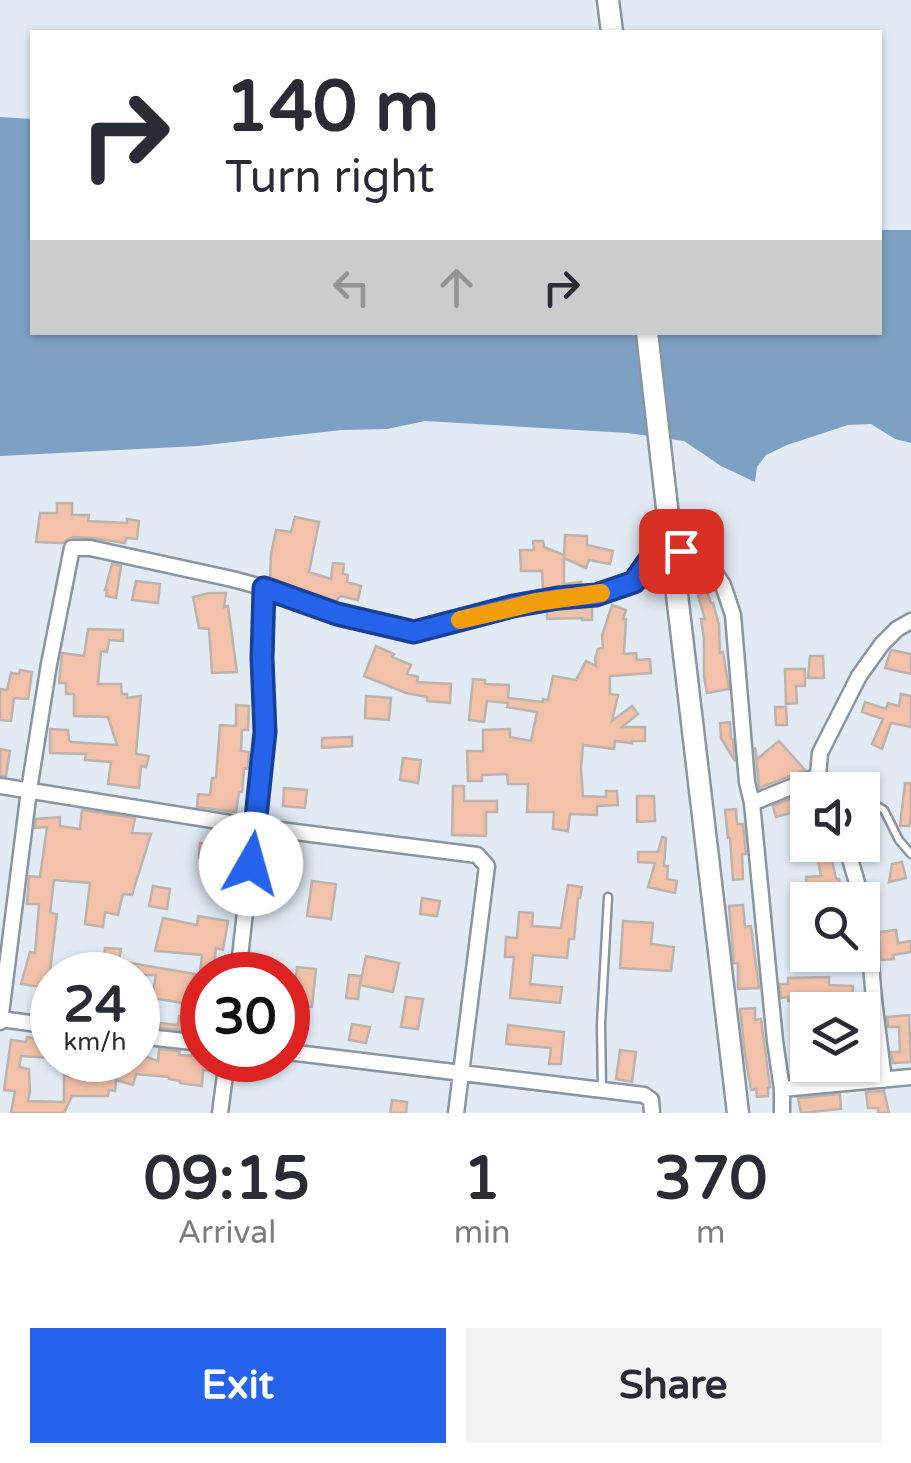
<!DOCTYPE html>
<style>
:root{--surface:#fff;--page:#f2f2f3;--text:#2b2b33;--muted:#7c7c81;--accent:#2563eb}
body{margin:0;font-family:"Varela Round",sans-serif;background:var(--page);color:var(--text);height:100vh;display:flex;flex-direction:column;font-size:38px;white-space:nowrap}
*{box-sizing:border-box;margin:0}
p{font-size:32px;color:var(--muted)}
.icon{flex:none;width:55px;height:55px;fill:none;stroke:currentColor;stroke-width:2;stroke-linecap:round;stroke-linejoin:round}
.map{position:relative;height:1113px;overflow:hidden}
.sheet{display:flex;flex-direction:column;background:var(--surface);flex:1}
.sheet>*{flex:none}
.guide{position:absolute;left:30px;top:30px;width:852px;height:305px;border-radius:0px;box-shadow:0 2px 8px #0004;background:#fff;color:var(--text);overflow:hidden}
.controls{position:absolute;left:790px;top:772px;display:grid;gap:20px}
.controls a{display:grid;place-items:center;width:90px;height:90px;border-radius:0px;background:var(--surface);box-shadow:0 2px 8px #0004;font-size:50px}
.speed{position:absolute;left:30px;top:952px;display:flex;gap:20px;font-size:50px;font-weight:700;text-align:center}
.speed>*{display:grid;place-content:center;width:130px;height:130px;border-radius:50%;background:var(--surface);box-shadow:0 2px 8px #0004;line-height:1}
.speed small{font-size:25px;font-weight:400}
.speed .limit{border:15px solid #d22;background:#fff;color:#111}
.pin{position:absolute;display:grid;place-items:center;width:85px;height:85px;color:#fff;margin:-42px;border-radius:20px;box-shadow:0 5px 15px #0006}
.me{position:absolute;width:110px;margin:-55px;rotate:7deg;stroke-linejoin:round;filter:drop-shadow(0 0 8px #0008)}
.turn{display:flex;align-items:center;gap:35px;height:210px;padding:0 30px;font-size:45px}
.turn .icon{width:130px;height:130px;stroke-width:2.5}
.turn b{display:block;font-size:70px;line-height:85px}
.lanes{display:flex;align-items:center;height:95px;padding:0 30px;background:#0003;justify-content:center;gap:50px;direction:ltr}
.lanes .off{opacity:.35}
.eta{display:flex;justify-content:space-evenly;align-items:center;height:170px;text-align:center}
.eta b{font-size:60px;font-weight:700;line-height:70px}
.button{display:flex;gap:20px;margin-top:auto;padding:20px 30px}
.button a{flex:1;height:115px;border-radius:0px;background:var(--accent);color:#fff;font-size:40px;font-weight:700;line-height:115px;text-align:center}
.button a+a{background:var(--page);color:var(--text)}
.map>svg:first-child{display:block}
</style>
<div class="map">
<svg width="911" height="1113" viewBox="0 0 911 1113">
<rect width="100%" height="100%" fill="#e2ebf4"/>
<!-- water -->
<path fill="#7da1c4" d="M0 117 32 119V332H880V230H911V443L895 439 871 424 848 425 787 445 766 455 757 467 755 482 721 466 684 441 628 433 425 421 387 429 342 430 198 446 0 456Z"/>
<!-- building -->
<path fill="#f2c1a9" stroke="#beb2ad" stroke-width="2.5" d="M57 503H72V515H89L88 521 127 523V519L139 521 137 539 126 538 125 543 92 538 72 537 63 543 36 542 40 513H57Z
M295 517 319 522 309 572 331 579 333 563 344 564 343 574 348 575 347 582 361 586 358 600 340 596 336 602 270 578 271 554 276 530 291 532Z
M565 535 587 536V545L613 551 610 564 589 560 586 568 564 558V584L581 582 580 586 543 590 542 571H521L520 550H534L533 541H543L544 547 564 555Z
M112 564 121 566 116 598 106 596 107 590H105Z
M136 581 160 584 158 603 132 600Z
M707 592 711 603H713L719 625 720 653 723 652 729 689 707 693 704 676V639L701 619H705L698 595Z
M209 593H226L224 607 228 606 237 672 212 673 209 629 199 628 193 597Z
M612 605 626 610 623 619H626L624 654 636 653 637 660 650 659 651 673 610 676V694L618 695 612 721 632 706 638 714 622 727H645V741H632V743L615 741 614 749 583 745 581 769 583 796 606 797V791H617L618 805 597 806V815L570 814 568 831 553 829 554 812H527L528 784H508L507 774 482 775V781H468L467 751H483V730L510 729V737L531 741 537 712 507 707 508 703 487 701 484 722 469 720 473 679 485 680V684L509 685 508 698 543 702V699L548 700 553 676 576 680 586 661 596 666 595 658 598 649 603 648 602 636Z
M592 606V620H582V618L547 619V611Z
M88 629 123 630V641L109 640 107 652 101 651 98 684H121L122 694H127V698L141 696 136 754 149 756 146 767 141 766 139 788 108 784 111 762 85 760 86 754 50 753V729L68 730 69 740 71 742 117 745 108 717 74 716V694H66V683H59L62 653 84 656Z
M376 646 394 654 392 657 411 665 407 674 418 677 417 682 451 684 450 703 427 701V697L406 693 364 676Z
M891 650 911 654V674L885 668Z
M810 656H823L824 678H808Z
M785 669H805V686H796L797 703 786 704Z
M20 670 32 672 28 699 14 698 11 721 0 720V689L7 690 11 673 19 674Z
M901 694 911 696V727L891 723 882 749 872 744 883 719 862 712 865 702 886 709 888 703 899 706Z
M366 696 391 698 389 720 365 718Z
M236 705 249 706 248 730H242L241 751 249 752 248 769 244 768 242 792H239L236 812 197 807 198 794 210 795 212 778H216L220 725 236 726Z
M775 707H786L787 725H776Z
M730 722 731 739H733L735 761 721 738 720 723Z
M352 737V746L322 748V738Z
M779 741 805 770 759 788 755 747 757 759Z
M0 749 10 751 6 776H0Z
M403 758 421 760 418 783 400 780Z
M905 783H911V817L909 826H900Z
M453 786H464V801H497V812H486V836L452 835Z
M284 788 307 790 305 808 283 806Z
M637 796H654L655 821 637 822Z
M792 798 794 812 776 817 773 806Z
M736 809 737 824H743L746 854H742L743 879 733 880 730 838H728L725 810Z
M82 810 135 818 132 833 151 834 132 895 123 894 118 915 105 912 103 927 85 924 90 883 54 880 50 913 57 914 48 988 21 984 30 952 35 953 39 904H27L29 876 40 877 47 827 35 828 36 819 60 817V826L80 829Z
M662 837 666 838 664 866H668L667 879 677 881 675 893 648 887 655 863 638 862V852H658Z
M231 839 241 840 239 859 233 858 232 862 199 858 200 843 230 846Z
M815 845H829L836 879H839L841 889 807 892 806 877 821 876Z
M902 862 906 878 889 882 892 864Z
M312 881 336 884 331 919 307 916Z
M568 885 582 887 580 898H578L574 939H569L567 958 533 955 530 984 562 987 560 1003 510 998 514 957H505L506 937 517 938 519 912 533 913 532 926 561 928Z
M153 886 170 889 167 909 149 906Z
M422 898 440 901 437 916 420 914Z
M743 905 745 927 751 926 759 988 738 989V963H734L729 906Z
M198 916 228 921 223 950 216 948 213 975H200L202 955 155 951 163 918 197 925Z
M623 921 653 923 651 944 674 947 671 971 620 968Z
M896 930 898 943 911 941V952L893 955 894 959 881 960 879 932Z
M105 948 121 949 119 961 195 974 189 1004 152 998 156 975H114L116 962 104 961Z
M366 956 399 963 393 992 360 985Z
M297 967 316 969 312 1007 293 1005Z
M349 975 361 976 358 999 346 998Z
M829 977V985L853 986 852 1010H838V1005H808V1001H788V997L781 998 780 984H788V978Z
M406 997 423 999 418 1029 401 1027Z
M755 1008V1020L761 1019 770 1087 768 1088V1096L757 1097 756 1089 751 1090 745 1054 740 1009Z
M909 1015 911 1062 893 1063 891 1052H900L899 1027H888L887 1017Z
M179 1016 202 1018V1032L159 1028 160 1023 178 1025Z
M352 1024 370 1027 366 1043 349 1040Z
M508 1025 564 1032 561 1064H549L551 1048 506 1044Z
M27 1037 52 1041V1058L21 1056 19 1067 29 1069 30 1092 28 1101 64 1102V1075L94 1081 99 1060H138V1054L158 1061 159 1049 180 1051 179 1055 202 1056V1060H213L212 1071 203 1070 202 1086 180 1083V1081L169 1079V1077L136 1074 133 1085 116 1080 115 1091 109 1090 108 1096H72L64 1113H11L15 1091 4 1090 11 1040 26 1042Z
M620 1050 636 1052 632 1082 616 1079Z
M884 1091 889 1113H878V1108H868L866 1092Z
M840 1094 841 1109 801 1113 798 1098Z
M392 1100 407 1102 406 1113H390Z"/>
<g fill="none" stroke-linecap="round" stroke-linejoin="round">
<defs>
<path id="service" d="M818 776 838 782 852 790
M862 797 884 810 899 840 911 854
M796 1086V1056L800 1027 808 1022
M602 1090 601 1024 608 897"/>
<path id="minor" d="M0 786 256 827 477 855 487 866 456 1113
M752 803 818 776 820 753 859 676 882 644 897 629 911 621
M846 845 862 900
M862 903 867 916 874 1000 884 1080
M238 975 265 732 262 658 264 588
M0 1019 52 1026
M0 1022 29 790 49 664 72 548H90L232 579 281 592 337 614 415 632 513 607 558 598 596 595 633 582 658 553 681 551 716 574 723 585 733 615 747 782 752 803 775 1041 782 1089V1113
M138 1036 202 1043
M288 1052 644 1095 651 1100 652 1113
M782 1089 911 1077
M220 1113 227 1060"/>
<path id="secondary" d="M608 0 612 32
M674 569 738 1113"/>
</defs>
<!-- service casing -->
<use href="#service" stroke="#8c959d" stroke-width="11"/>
<!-- minor casing -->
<use href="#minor" stroke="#8c959d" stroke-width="19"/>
<!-- secondary casing -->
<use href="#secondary" stroke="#8c959d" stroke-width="25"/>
<!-- service -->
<use href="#service" stroke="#fff" stroke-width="6"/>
<!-- minor -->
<use href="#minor" stroke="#fff" stroke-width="14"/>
<!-- secondary -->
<use href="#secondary" stroke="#fff" stroke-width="20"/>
<defs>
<path id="secondary-bridge" d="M647 332 674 569"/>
</defs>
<!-- secondary-bridge casing -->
<use href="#secondary-bridge" stroke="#8c959d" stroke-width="25" stroke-linecap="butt"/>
<!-- secondary-bridge -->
<use href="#secondary-bridge" stroke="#fff" stroke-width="20"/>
</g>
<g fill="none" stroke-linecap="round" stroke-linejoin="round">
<defs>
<path id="route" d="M251 864 265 732 262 658 264 588 337 614 414 632 513 606 558 598 596 595 634 582 650 559 658 553 681 551"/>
</defs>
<!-- route casing -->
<use href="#route" stroke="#184099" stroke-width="25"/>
<!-- route -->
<use href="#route" stroke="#2563eb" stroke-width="18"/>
<!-- slow -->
<path stroke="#f59e0b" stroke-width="18" d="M460 620 536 602 601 593"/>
</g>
</svg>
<div class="controls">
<a><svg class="icon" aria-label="sound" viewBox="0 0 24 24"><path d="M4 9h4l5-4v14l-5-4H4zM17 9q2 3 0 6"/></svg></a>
<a><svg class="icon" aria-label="search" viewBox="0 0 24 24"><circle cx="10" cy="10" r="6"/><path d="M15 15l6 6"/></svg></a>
<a><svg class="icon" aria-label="layers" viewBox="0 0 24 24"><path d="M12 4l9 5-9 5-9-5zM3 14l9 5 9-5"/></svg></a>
</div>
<div class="speed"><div>24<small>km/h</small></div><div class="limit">30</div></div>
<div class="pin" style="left:681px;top:551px;background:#d93025"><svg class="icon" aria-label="arrive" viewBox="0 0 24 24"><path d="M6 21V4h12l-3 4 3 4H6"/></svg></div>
<svg class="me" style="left:251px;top:864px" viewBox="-20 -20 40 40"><circle r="19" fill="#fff"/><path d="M0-13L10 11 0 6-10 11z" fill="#2563eb"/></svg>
<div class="guide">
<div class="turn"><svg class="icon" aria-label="right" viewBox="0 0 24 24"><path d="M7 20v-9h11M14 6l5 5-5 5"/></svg><div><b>140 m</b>Turn right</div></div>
<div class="lanes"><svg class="icon off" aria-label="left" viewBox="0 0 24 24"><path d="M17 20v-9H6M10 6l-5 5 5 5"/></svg><svg class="icon off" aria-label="ahead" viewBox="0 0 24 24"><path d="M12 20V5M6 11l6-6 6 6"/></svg><svg class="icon" aria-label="right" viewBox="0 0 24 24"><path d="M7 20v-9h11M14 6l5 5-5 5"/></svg></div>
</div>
</div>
<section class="sheet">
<div class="eta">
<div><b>09:15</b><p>Arrival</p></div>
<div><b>1</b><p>min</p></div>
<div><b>370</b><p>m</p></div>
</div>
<div class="button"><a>Exit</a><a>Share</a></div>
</section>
